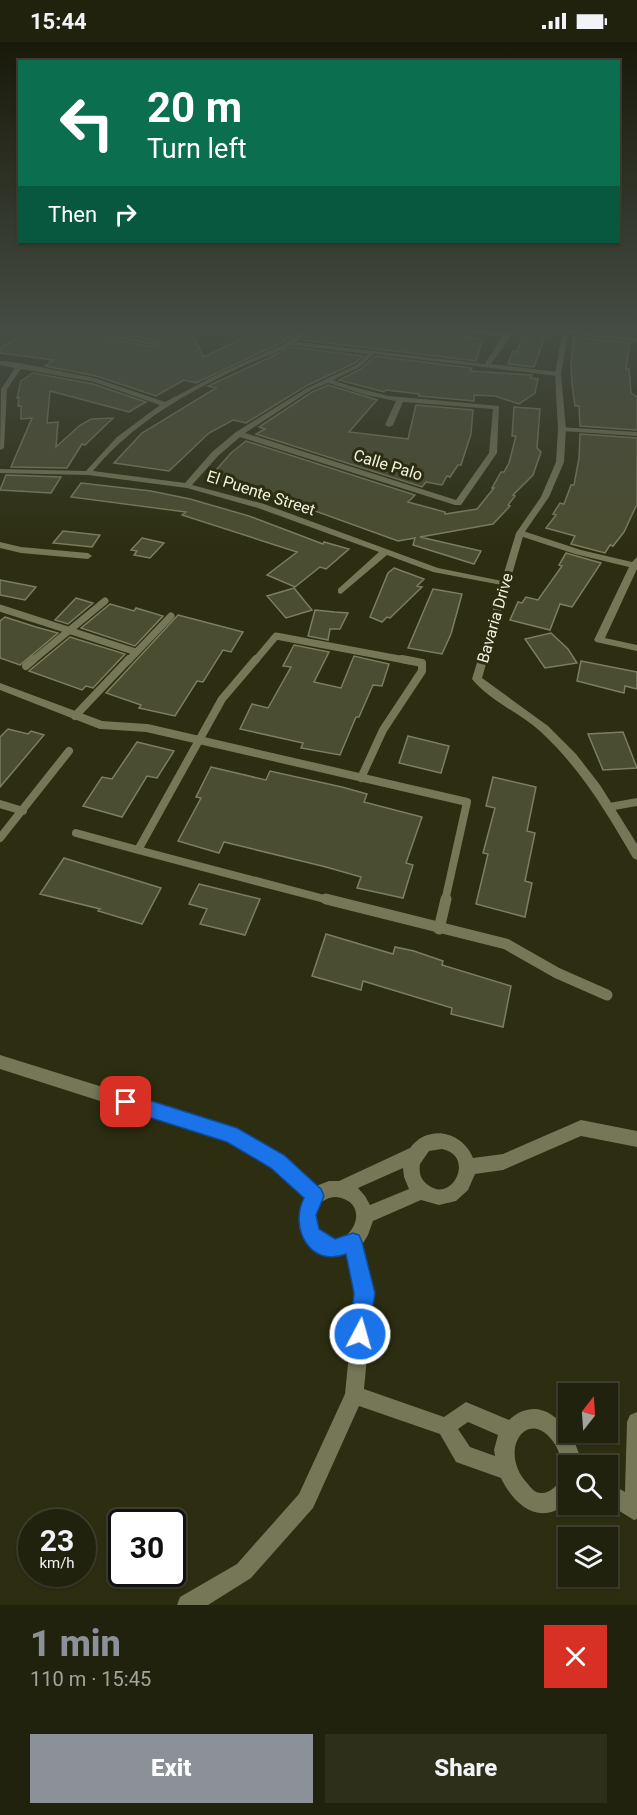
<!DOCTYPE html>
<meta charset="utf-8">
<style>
:root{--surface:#21220d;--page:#2d2f1b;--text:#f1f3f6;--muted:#a2a49d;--line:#3e3f2e;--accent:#8c9099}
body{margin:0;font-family:Roboto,sans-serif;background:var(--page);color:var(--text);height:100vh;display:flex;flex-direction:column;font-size:22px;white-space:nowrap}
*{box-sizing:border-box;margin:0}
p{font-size:20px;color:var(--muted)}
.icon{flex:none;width:33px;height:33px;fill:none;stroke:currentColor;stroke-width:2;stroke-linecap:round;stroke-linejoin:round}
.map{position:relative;height:1563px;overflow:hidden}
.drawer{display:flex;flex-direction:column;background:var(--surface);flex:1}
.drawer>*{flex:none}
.banner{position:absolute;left:18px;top:18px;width:602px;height:183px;border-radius:0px;box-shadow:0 2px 4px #0004,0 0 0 2px var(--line);background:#0b6e4f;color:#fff;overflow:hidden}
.needle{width:39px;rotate:17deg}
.buttons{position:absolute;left:558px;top:1341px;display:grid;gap:12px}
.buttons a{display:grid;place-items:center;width:60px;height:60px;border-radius:0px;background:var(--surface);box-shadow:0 2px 4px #0004,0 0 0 2px var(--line);font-size:30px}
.speed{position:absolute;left:18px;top:1467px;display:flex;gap:12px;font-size:30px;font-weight:700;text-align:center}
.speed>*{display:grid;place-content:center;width:78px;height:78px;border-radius:50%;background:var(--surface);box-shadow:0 2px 4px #0004,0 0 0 2px var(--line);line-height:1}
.speed small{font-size:15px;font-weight:400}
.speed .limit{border:3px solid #111;border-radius:9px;background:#fff;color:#111}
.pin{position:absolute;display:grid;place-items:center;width:51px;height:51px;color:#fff;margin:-26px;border-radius:12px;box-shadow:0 3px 9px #0006}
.me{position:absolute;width:66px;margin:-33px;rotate:6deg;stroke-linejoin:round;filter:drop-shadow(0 0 4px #0008)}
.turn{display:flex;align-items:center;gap:21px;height:126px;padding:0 30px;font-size:27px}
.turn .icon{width:78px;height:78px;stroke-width:2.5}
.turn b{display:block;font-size:42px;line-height:51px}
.then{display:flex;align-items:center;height:57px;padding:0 30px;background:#0003;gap:12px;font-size:22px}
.round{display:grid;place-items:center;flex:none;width:63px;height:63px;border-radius:0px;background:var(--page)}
.summary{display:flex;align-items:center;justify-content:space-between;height:102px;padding:0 30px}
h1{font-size:36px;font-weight:800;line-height:45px;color:var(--accent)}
.cta{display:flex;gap:12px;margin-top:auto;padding:12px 30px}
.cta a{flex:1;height:69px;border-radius:0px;background:var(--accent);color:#fff;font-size:24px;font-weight:800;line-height:69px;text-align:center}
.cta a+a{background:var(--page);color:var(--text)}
.status{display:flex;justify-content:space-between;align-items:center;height:42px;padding:0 30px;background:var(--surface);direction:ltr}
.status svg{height:16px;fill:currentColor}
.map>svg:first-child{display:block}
</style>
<div class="status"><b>15:44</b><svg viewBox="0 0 49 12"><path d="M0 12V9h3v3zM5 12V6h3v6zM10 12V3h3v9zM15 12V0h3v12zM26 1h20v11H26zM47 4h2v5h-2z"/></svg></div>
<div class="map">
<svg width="637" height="1563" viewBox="0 0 637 1563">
<rect width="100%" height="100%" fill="#2c2d11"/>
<!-- building -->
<path fill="#4b4d30" stroke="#7c7e5f" stroke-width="1.5" d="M89 286H189L204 315 263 286 300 287 283 300 196 341 184 338 156 354 96 334 45 324 53 318 0 311V307L27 288 69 293V289L154 305 159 301 157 299Z
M337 286H391L483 297 476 319 302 298 312 289 333 292Z
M526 286H548L534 325 508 322 513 309 517 310Z
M630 286 631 293 575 287V286Z
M574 295 630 301 626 327H629L631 351 637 355V388L580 384 579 364H575L572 342 571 321Z
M292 305 363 314 355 321 306 344 246 381 233 378 209 391 169 429 114 421 142 391 216 346 208 344Z
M375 314 472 326 470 329 532 333 531 336 538 337 535 351 519 362 495 354 474 353V359L419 354V352L386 348 384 350 339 338 361 327Z
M33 331 93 342 146 360 129 370 50 349 47 381 58 380 56 405 79 384 91 377 113 376 85 403 82 402 67 426 11 425 32 376 21 377V364H18L19 355 17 356 21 339Z
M328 343 377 358 349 390 408 397 416 363 473 368 471 392 461 423H458L450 435 447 434 442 443 426 440 422 445 256 392 265 387 259 385 312 350Z
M514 365 540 367 537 406 541 410 533 433 513 453 515 454 508 463 510 464 493 482 420 495 481 509 474 522 413 503 415 496 398 499 260 449 209 436 231 411 246 399 415 453 408 460 445 470V472L477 467 494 446H492L501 430H504L509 421 516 394H512Z
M580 392 637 396V462L624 490 613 504 610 503 605 511 571 502 575 494 546 486 556 473 553 472 560 461 564 462 571 443H574L579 416Z
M6 433 61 435 51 451 0 448Z
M81 441 151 449 190 457 249 474 323 502 324 500 349 507 326 527 320 525 295 545 267 533 297 510 182 473 186 470 71 455Z
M63 489 100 493 92 505 53 501Z
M142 496 164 501 150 516 134 513 137 509 131 508Z
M566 511 601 521 572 565 560 562 550 588 510 578 518 560 522 561 526 555 538 558 562 524 559 523Z
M394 526 424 537 417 544 422 545 390 576 387 575 382 580 370 575 388 531Z
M0 538 36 545 25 558 0 553Z
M294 546 312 568 286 576 267 554Z
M433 547 462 552 451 592 442 612 408 606Z
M76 556 93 561 68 582 55 578Z
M110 562 134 569 136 566 163 574 135 604 81 586Z
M315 568 335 570 348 571 340 587H330L328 598 308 594Z
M178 573 243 590 231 610 223 608 203 640 197 639 175 674 139 666 141 663 106 651Z
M5 575 36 585 58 591 20 623 0 616V579Z
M551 591 568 607 577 621 545 626 525 597Z
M70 595 125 612 93 646 86 644 82 648 29 629Z
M294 603 329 610 314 640 341 646 354 614 389 622 382 644 373 643 359 675H356L340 713 301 706 303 701 240 687 252 662 268 666 291 625 283 624Z
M581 619 637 630V647L625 644 624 651 577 639Z
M8 687 28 692 31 689 44 693 0 745V695Z
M623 690 637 726 603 728 588 692Z
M408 694 449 704 441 731 399 721Z
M137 700 174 709 157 736 147 734 122 775 83 764 102 735 112 737Z
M211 725 266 738 270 729 342 745 367 752 364 760 422 775 406 821 413 823 403 856 357 846 361 835 326 825 224 800 219 811 178 799 201 756 196 755Z
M493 735 536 745 527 789 535 791 525 839 532 841 525 875 476 862 488 812 483 811 495 766 486 764Z
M64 816 161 846 142 882 98 869 100 867 40 852Z
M199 842 260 857 245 893 200 882 207 867 189 862Z
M326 892 393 912 395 905 414 909 443 919 442 923 511 944 503 985 451 972 452 966 363 939 361 948 312 934Z"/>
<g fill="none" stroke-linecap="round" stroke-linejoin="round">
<!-- service-far2 -->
<path stroke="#757757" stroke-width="7" d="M0 566 136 610
M32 619 105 559
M128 619 171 574
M255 619 276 594 410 619"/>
<!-- service-far1 -->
<path stroke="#757757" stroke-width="8" d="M256 617 222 657 138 808 332 859
M26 624 34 617
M75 674 129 617
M101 683 147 686 467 760 445 859
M361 736 383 688 422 629V621L402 617
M0 762 23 769
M76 791 138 808
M0 796 69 709"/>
<!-- service -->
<path stroke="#757757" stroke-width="11" d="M326 857 506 902 557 931 607 953
M439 887 446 857"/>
<!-- minor -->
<path fill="#757757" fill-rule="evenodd" d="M63 286H77L157 301 154 303Z
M306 286H312L297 300 485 322 502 295 443 286H460L505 292 510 286 513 288 511 294 491 322 558 330 561 332 558 334 374 312 360 325 333 338 350 344 389 354 499 364 497 411 461 463H455L240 395 218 414 192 443 264 462 438 526 507 540V544L433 530 387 513 341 552 338 551V547L379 510 258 466 187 446 88 433 0 431V427L86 429 117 395 160 363 94 340 21 327 7 347 4 406 0 408 1 347 15 326 0 323V319L20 321 95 336 165 360 218 332 284 302ZM292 303 368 312 356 323 307 346 236 390 212 410 185 441 93 429C134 380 185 352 241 325 258 317 276 312 292 303ZM328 341 366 353 396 359 385 383 389 385 393 383 403 360 493 367 489 411 456 458 245 391 311 348Z
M565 288 637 296V300L563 291Z
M559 385 637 390V394L562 389H559Z
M517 489H523L581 508 632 520 637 515V527L605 596 637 603V609L596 600 594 598 629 525 575 512 517 493Z
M0 500 21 505 88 511 92 514 88 517 21 511 0 506Z
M0 641 105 680 106 683 101 687 97 686 0 648Z
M637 756V764L609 769 603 765 609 761Z
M0 1013 231 1085 284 1113 316 1144 329 1139H339L410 1106C428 1082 462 1089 473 1116L503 1112 581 1078 637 1089V1105L581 1094 503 1128 475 1132 468 1148 456 1159 439 1163 421 1158 373 1179 368 1193 362 1203 373 1251 364 1347 444 1375 466 1360 509 1378C544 1346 577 1391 582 1424H568V1432L565 1431C561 1422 561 1413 556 1404 530 1361 496 1407 527 1441 531 1446 535 1451 541 1451 552 1452 559 1438 568 1435V1459C542 1486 514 1464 501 1436L456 1420 440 1392 359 1364 313 1466 251 1536 208 1563H177L180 1555 237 1522 299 1452 345 1352 355 1251 347 1212C310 1224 288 1187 304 1155L272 1125 228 1100 0 1027ZM442 1107C476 1114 452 1162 428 1143 420 1137 419 1131 420 1122L429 1109ZM403 1126 404 1135 409 1147 370 1163 365 1154 358 1146ZM335 1155C379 1159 345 1220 318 1189 306 1175 318 1156 335 1155ZM468 1380 498 1393 494 1408 495 1414 470 1405 458 1387Z
M637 1370V1477L634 1478 608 1462V1440L625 1450 627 1380 630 1373Z"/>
<!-- tertiary -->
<path fill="#757757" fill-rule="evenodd" d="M563 286H569L561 332 566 387 564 420 549 455 524 491 482 636 548 684 576 712 600 743 637 802V818L633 816C607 771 580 726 541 690 520 671 490 659 472 637L516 491 541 455 556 420 558 387 555 332Z"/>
</g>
<!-- sky -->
<linearGradient id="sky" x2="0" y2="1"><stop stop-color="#181909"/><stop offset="0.57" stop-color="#454c43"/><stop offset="1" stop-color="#454c43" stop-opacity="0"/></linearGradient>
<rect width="637" height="505" fill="url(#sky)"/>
<!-- route -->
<path fill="#1a73e8" stroke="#114b97" stroke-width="1.5" d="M126 1051 237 1086 284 1113 321 1147 324 1154 316 1173 319 1187 335 1197 353 1191 359 1193 362 1200 375 1251 367 1299 360 1302 353 1299 350 1292 354 1251 346 1212C310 1226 289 1186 304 1156L271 1126 227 1100 120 1066 117 1060 120 1054Z"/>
<g text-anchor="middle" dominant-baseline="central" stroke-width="6" stroke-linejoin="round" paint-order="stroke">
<!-- far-street labels -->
<g font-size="16" fill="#f1f3e1" stroke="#2c2d11">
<text transform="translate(388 423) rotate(17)">Calle Palo</text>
<text transform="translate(261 451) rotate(18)">El Puente Street</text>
<text transform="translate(495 576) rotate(-74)">Bavaria Drive</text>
</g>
</g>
</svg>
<div class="buttons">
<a><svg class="needle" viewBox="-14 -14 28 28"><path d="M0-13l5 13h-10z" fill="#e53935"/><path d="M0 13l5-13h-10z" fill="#a2a49d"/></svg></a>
<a><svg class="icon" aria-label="search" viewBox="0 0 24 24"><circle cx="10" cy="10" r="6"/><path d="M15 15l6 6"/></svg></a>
<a><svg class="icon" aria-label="layers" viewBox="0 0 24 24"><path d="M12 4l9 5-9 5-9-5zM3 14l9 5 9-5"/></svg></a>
</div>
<div class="speed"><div>23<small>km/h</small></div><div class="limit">30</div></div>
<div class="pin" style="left:126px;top:1060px;background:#d93025"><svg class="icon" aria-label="arrive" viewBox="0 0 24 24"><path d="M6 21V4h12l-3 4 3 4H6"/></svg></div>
<svg class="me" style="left:360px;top:1292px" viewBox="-20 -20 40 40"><circle r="17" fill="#1a73e8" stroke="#fff" stroke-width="3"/><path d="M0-11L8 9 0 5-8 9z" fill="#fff"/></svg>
<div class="banner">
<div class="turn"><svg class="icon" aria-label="left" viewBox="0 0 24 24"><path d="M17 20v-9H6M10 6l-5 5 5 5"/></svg><div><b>20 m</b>Turn left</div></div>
<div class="then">Then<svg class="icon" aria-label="right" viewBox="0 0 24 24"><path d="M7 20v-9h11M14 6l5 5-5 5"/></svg></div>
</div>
</div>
<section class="drawer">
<div class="summary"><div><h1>1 min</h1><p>110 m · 15:45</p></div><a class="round" style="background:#d93025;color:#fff"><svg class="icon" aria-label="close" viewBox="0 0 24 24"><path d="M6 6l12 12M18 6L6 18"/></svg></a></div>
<div class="cta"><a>Exit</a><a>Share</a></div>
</section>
